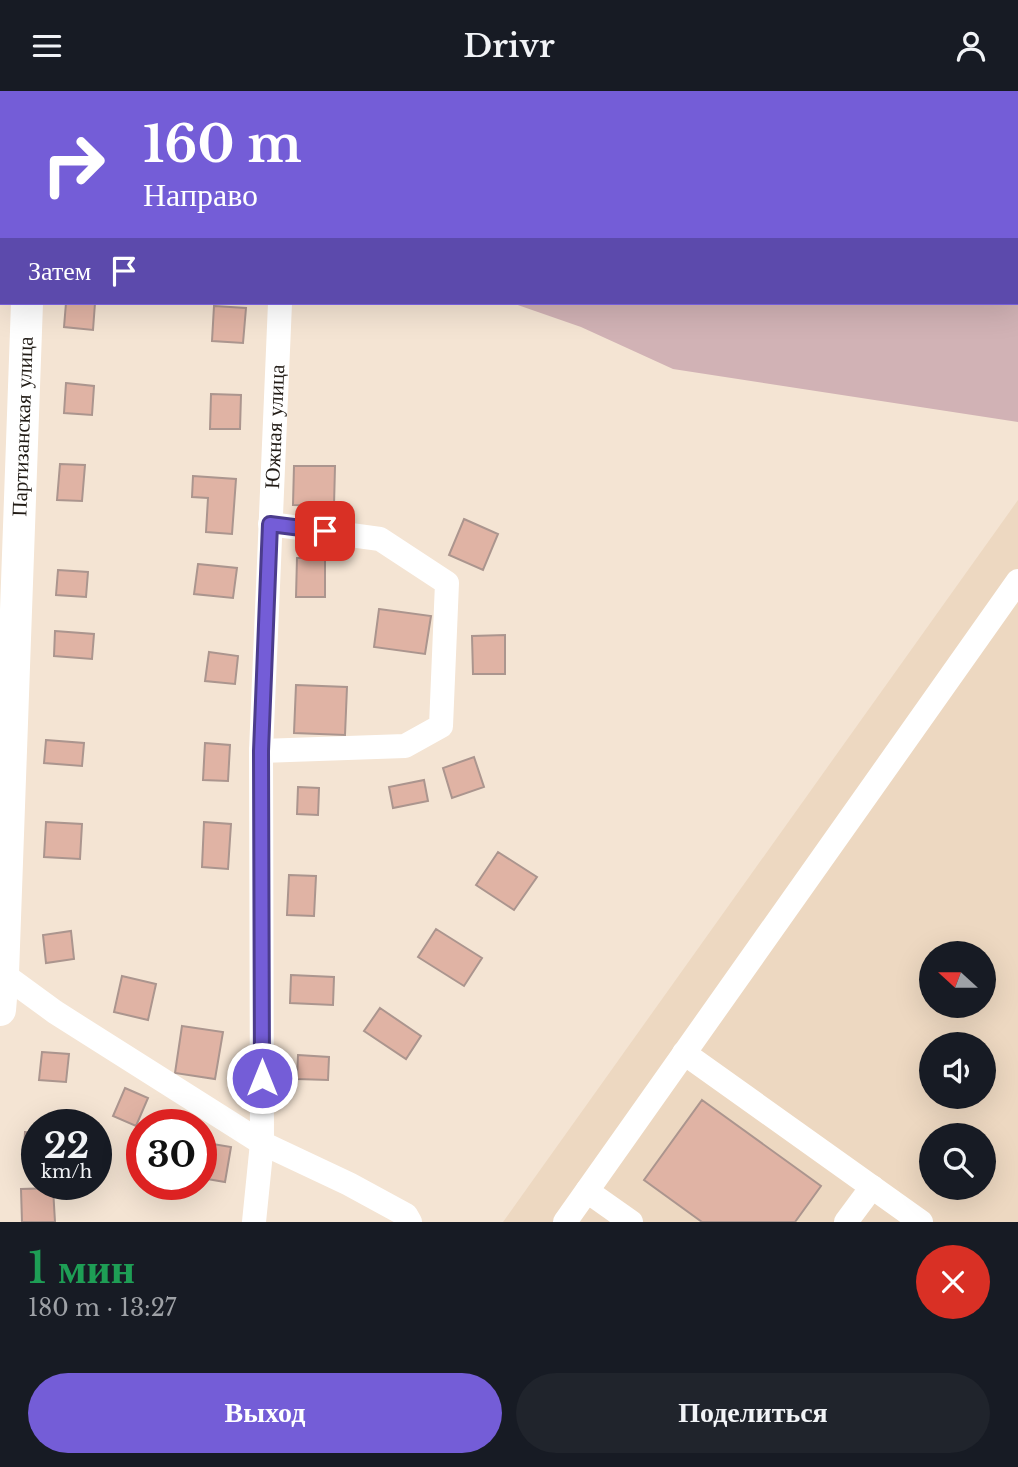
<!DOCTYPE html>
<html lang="ru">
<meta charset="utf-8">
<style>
:root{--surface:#171b24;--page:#20242c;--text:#f1f3f6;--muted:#9ea1a6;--accent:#745dd7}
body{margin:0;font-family:"Libre Baskerville",serif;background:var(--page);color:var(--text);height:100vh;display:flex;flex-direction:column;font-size:26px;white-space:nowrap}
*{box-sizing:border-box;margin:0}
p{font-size:23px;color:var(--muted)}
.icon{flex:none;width:38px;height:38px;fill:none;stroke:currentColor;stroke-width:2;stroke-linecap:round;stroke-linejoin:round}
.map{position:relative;height:1131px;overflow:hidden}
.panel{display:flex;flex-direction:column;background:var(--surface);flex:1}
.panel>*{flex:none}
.top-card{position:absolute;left:0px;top:0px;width:1018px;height:214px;box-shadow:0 7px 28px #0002;background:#745dd7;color:#fff;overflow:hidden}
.needle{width:46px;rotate:291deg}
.tools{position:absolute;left:919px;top:850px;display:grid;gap:14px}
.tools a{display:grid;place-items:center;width:77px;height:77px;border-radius:50%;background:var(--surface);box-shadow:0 7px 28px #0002;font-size:35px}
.speed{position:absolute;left:21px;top:1018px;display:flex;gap:14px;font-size:35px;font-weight:700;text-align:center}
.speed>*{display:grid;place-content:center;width:91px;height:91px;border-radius:50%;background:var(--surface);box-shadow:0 7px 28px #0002;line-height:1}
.speed small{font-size:18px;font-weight:400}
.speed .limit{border:10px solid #d22;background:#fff;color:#111}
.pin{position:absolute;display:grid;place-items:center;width:60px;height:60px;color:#fff;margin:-30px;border-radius:14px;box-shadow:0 4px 10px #0006}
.me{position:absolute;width:77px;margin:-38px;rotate:0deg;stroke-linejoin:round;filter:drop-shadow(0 0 5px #0008)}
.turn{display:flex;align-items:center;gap:24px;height:147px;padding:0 28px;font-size:32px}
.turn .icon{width:91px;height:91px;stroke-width:2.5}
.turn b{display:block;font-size:49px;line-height:60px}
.then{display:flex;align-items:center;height:66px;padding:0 28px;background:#0003;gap:14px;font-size:26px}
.round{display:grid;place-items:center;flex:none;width:74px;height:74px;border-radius:37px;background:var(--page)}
.summary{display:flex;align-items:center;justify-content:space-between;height:119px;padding:0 28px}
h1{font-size:42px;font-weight:600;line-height:52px;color:#1e9e55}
.button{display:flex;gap:14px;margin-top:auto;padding:14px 28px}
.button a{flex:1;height:80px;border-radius:42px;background:var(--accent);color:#fff;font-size:28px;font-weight:600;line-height:80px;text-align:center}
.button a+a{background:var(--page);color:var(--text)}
header{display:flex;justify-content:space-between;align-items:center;height:91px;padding:0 28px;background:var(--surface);font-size:32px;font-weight:600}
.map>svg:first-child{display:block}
</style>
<header><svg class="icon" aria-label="menu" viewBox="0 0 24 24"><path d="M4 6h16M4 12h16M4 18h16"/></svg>Drivr<svg class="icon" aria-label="person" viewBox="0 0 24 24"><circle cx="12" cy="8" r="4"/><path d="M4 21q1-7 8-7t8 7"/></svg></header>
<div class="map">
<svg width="1018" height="1131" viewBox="0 0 1018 1131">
<rect width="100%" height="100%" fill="#f4e4d3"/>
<!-- built -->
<path fill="#edd8c1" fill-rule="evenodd" d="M1018 409V1131H503ZM931 863H984V915H931ZM931 954H984V1006H931ZM931 1045H984V1097H931Z"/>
<!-- green -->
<path fill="#d1b2b5" d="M366 0H1018V331L673 278 581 236 512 212H1017V2Z"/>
<!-- building -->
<path fill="#e0b3a4" stroke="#ab958e" stroke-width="2" d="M66 212H95L93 239 64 236Z
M214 215 246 217 243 252 212 250Z
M66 292 94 295 92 324 64 322Z
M211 303 241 304 240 338H210Z
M60 373 85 374 82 410 57 409Z
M294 375H335L334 415 293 414Z
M193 385 236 388 232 443 206 441 208 407 192 406Z
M464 428 498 443 483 479 449 464Z
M297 467H325V506H296Z
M198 473 237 477 233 507 194 503Z
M58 479 88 481 86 506 56 504Z
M379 518 431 525 425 563 374 556Z
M55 540 94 543 92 568 54 565Z
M505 544V583H473L472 545Z
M209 561 238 565 235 593 205 590Z
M296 594 347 596 345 644 294 642Z
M46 649 84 652 82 675 44 672Z
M205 652 230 654 228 690 203 689Z
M474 666 484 696 452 707 443 677Z
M424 689 428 710 393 717 389 696Z
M298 696 319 697 318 724 297 723Z
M46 731 82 733 80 768 44 766Z
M204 731 231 733 228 778 202 776Z
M498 761 537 786 514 819 476 794Z
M289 784 316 785 314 825 287 824Z
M436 838 482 867 464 895 418 866Z
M71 840 74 868 46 872 43 844Z
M291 884 334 886 333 914 290 912Z
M122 885 156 893 148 929 114 921Z
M380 917 421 945 406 968 364 940Z
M182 935 223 941 215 988 175 982Z
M42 961 69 963 66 991 39 989Z
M298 964 329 966 328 989 297 988Z
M125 997 148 1007 136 1035 113 1025Z
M702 1009 821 1095 795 1131H702L644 1089Z
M25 1041 37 1042V1073H23Z
M201 1051 231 1056 225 1091 201 1087Z
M53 1097 55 1131H22L21 1098Z"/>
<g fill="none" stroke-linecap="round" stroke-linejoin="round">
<!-- minor -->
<g stroke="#fff" stroke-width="24">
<path d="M205 0 210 2"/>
<path d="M261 660 405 655 441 635 447 492 380 448 270 433"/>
<path d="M3 883 55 921 262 1052 349 1093 406 1124 410 1131"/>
<path d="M684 962 921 1131"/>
<path d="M587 1100 631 1131"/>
<path id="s1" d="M254 1131 262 1052 261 660 280 212"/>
<path d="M565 1131 1018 490"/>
<path d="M846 1131 872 1096"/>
</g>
<!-- major -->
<g stroke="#fff" stroke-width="32">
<path d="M38 2V0"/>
<path id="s2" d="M0 919 3 883 27 212"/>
</g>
</g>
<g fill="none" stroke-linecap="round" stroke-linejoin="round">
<defs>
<path id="route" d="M262 987 261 660 270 433 325 440"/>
</defs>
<!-- route casing -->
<use href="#route" stroke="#4b3c8c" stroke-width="18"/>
<!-- route -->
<use href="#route" stroke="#745dd7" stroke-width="12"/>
</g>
<g text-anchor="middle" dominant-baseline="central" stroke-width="7" stroke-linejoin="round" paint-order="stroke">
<!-- street labels -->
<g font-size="21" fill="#211b15" stroke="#fff">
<text stroke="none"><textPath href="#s2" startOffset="584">Партизанская улица</textPath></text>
<text stroke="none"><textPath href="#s1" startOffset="796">Южная улица</textPath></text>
</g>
</g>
</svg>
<div class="tools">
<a><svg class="needle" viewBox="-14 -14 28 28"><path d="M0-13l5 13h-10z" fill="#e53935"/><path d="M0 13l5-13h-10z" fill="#9ea1a6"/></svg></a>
<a><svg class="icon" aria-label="sound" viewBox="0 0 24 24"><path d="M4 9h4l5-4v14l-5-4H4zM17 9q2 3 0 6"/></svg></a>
<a><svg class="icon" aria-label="search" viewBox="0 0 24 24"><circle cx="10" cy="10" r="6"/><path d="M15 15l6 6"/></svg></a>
</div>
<div class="speed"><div>22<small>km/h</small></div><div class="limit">30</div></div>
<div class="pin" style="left:325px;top:440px;background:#d93025"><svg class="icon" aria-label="arrive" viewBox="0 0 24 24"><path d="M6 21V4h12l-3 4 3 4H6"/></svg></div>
<svg class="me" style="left:262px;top:987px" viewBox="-20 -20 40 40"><circle r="17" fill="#745dd7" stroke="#fff" stroke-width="3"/><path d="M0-11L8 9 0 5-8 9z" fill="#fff"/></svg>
<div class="top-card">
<div class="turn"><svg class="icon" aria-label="right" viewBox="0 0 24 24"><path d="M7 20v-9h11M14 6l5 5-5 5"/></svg><div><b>160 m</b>Направо</div></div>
<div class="then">Затем<svg class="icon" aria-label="arrive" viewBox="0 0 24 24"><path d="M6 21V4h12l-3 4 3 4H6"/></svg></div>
</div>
</div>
<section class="panel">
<div class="summary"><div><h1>1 мин</h1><p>180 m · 13:27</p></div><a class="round" style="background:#d93025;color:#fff"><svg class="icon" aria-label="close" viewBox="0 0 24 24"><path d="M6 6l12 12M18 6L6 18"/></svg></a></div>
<div class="button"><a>Выход</a><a>Поделиться</a></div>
</section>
